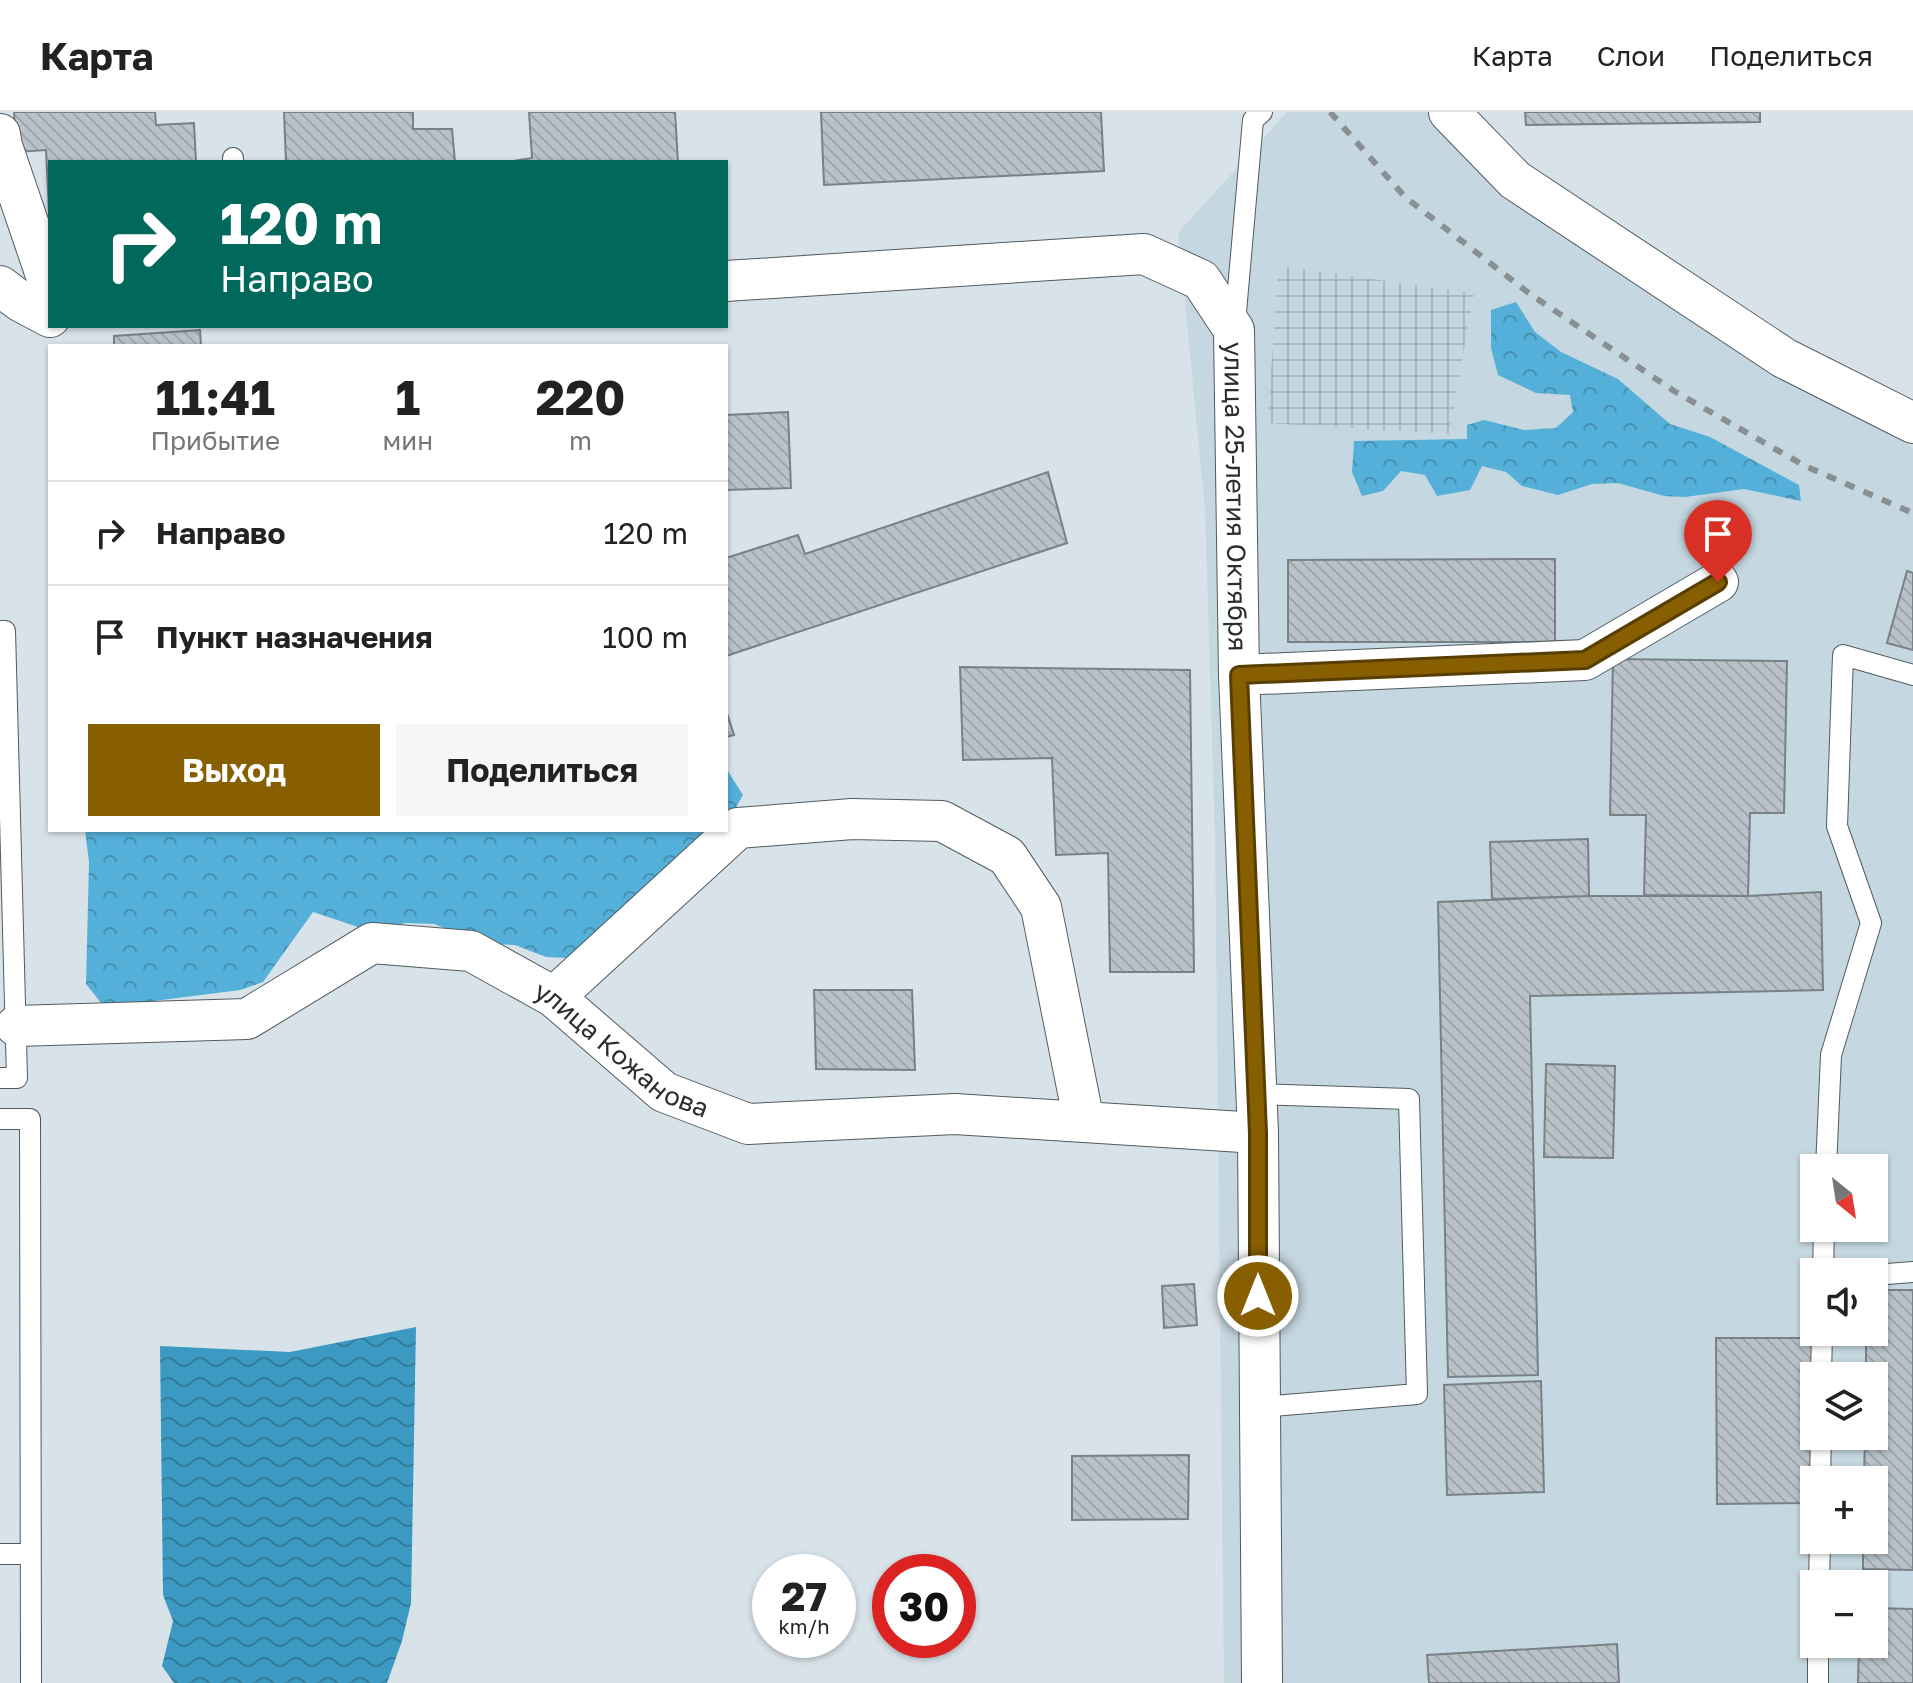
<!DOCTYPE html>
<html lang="ru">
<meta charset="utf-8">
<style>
:root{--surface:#fff;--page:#f6f6f6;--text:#222;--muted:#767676;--line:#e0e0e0;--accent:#885f00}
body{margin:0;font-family:"Golos Text",sans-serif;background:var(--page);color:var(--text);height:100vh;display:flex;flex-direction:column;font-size:30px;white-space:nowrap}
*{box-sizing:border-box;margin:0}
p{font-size:26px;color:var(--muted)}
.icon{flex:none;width:44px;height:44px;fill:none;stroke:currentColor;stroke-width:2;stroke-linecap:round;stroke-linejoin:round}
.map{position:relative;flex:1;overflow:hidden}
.panel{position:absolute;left:48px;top:232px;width:680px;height:488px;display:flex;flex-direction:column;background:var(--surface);border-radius:0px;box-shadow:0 2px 6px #0004}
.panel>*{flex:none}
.guide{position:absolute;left:48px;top:48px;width:680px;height:168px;border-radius:0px;box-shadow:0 2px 6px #0004;background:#00695c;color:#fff;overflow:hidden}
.needle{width:52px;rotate:150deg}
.controls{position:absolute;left:1800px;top:1042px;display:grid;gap:16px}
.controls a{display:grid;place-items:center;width:88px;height:88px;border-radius:0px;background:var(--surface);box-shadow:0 2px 6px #0004;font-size:40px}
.speed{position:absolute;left:752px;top:1442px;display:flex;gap:16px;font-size:40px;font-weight:700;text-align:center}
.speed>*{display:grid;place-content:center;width:104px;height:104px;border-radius:50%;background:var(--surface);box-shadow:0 2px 6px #0004;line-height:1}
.speed small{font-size:20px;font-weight:400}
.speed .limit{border:12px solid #d22;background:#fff;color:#111}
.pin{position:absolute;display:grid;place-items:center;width:68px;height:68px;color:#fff;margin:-82px -34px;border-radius:50% 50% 50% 0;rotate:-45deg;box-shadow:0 0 8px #0007}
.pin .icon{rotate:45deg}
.me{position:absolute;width:88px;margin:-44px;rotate:0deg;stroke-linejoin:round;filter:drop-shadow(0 0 6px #0008)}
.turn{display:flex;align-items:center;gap:28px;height:168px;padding:0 40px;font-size:36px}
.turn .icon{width:104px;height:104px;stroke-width:2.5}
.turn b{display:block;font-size:56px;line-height:68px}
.eta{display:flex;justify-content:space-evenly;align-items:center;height:136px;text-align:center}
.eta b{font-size:48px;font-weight:700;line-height:56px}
.action{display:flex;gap:16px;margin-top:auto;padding:16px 40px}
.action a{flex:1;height:92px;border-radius:0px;background:var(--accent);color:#fff;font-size:32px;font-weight:700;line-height:92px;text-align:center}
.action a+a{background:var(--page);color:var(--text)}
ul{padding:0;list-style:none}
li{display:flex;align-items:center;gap:24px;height:104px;padding:0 40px;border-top:2px solid var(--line)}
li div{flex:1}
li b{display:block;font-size:30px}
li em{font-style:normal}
header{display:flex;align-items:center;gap:48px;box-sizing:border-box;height:112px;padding:0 40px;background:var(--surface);border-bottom:2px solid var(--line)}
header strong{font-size:38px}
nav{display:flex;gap:44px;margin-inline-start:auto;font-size:28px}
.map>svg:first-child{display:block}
</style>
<header>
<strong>Карта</strong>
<nav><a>Карта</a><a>Слои</a><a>Поделиться</a></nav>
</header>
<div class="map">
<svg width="1913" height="1571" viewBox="0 0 1913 1571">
<defs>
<pattern id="industrial-grid" width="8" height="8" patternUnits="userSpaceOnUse" patternTransform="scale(2)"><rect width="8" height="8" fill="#c5d7e0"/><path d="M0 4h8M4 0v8" fill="none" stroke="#a9b9c0"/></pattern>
<pattern id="forest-crowns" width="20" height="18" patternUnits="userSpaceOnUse" patternTransform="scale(2)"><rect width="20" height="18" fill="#54b0d9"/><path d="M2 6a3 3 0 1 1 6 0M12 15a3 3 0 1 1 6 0" fill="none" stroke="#4690b0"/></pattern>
<pattern id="water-waves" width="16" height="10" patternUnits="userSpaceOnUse" patternTransform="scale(2)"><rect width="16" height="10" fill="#3c9ac2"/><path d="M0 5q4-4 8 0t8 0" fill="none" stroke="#337e9e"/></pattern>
<pattern id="building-back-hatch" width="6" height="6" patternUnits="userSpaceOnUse" patternTransform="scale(2)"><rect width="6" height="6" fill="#b8c2c8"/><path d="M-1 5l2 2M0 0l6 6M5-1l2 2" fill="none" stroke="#9ea7ac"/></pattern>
</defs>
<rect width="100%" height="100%" fill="#d8e3e9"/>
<!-- built -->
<path fill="#c5d7e0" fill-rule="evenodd" d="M1287 0H1428L1498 72 1700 209 1913 336V1571H1224L1215 726 1205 396 1178 121ZM1814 1056H1874V1116H1814ZM1814 1160H1874V1220H1814ZM1814 1264H1874V1324H1814ZM1814 1368H1874V1428H1814ZM1814 1472H1874V1532H1814Z"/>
<!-- industrial -->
<path fill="url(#industrial-grid)" d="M1279 154 1474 181 1449 322 1267 311Z"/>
<!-- forest -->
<path fill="url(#forest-crowns)" d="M1516 190 1535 220 1561 240 1618 267 1670 312 1710 325 1799 373 1801 389 1744 377 1685 385 1664 384 1618 371 1592 372 1558 383 1522 374 1506 360 1482 354 1470 378 1437 384 1425 363 1401 359 1383 379 1362 384 1352 360 1354 329 1467 327V313L1484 308 1524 318 1556 316 1573 300 1570 283 1536 281 1498 263 1491 236V198Z
M726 656 743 683 726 713Z
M85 718H721L568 846 546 845 515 833 493 832 468 825 434 812 405 811 376 821 313 800 263 870 240 878 146 890 101 891 86 872 89 750Z"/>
<!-- water -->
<path fill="url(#water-waves)" d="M416 1215 411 1491 402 1529 387 1571H174L162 1554 173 1509 163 1483 160 1234 290 1240Z"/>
<!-- building -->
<path fill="url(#building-back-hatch)" stroke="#778186" stroke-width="2" d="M14 0H155L156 13 194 11 196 50H50V121L46 38 16 40Z
M284 0H413V17H452L455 50H286Z
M529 0H675L678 50H507L532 46Z
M821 0H1101L1104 59 824 73Z
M1525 0H1760V10L1526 13Z
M200 218 201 234H114V224Z
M788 300 791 376 726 378V303Z
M1048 360 1067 431 726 544V446L798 423 805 442Z
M1555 447V530H1288V448Z
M1907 459 1913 461V538L1887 531Z
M1613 547 1787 549 1784 701H1750L1748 784 1644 783 1646 703H1610Z
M960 555 1190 558 1194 860H1110L1108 741 1056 743 1052 646 963 648Z
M726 598 734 623 726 625Z
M1588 727 1589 784 1492 787 1490 730Z
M1821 780 1823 878 1530 884 1538 1263 1448 1265 1438 790 1589 784H1748Z
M814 878H912L915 958 816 957Z
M1546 952 1615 954 1613 1046 1544 1045Z
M1194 1172 1197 1213 1164 1216 1162 1174Z
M1874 1178H1913V1458L1863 1457V1428H1874V1368H1864L1865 1324H1874V1264H1866V1220H1874Z
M1716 1226H1812V1391L1717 1392Z
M1541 1269 1544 1380 1447 1383 1444 1273Z
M1189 1343 1188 1407 1072 1408V1344Z
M1874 1496 1913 1497V1571H1858L1859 1532H1874Z
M1617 1532 1619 1571H1429L1427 1543Z"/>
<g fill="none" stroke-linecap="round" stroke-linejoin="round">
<defs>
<path id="lane" d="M233 46V50
M1235 211 1253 8 1262 0
M0 519H5L17 966H0
M1257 982 1409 987 1417 1282 1260 1295
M0 1007H30L31 1571
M1826 1056 1831 943 1871 811 1837 714 1843 543 1913 563
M1823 1160 1824 1116
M1874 1163 1913 1160
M1821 1264 1822 1220
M1820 1368 1821 1324
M0 1442H30
M1819 1472 1820 1428
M1818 1571V1532"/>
<g id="street">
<path d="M1449 0 1515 68 1784 246 1913 311"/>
<path d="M0 22 2 34 50 175"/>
<path id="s1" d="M726 169 1144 142 1201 168 1234 218 1239 563 1258 1021 1262 1571"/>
<path d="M0 174 20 189 50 205"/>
<path d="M1239 563 1585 548 1718 470"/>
<path d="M554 885 738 716 852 707 942 709 1007 744 1041 795 1084 1010"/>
<path id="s2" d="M16 914 247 907 372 831 471 839 554 885 664 980 748 1012 955 1002 1258 1021"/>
</g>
</defs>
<!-- lane casing -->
<use href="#lane" stroke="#515b5f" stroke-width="22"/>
<!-- street casing -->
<use href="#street" stroke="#515b5f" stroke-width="42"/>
<!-- lane -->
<use href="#lane" stroke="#fff" stroke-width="20"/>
<!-- street -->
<use href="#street" stroke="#fff" stroke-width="40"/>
<!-- rail -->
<path stroke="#889094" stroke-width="6" stroke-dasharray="10 10" stroke-linecap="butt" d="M1330 0 1405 85 1530 182 1674 279 1805 354 1913 401"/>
</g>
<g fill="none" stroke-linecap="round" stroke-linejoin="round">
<defs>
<path id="route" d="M1258 1184V1021L1239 563 1585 548 1718 470"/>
</defs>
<!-- route casing -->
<use href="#route" stroke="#583e00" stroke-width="20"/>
<!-- route -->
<use href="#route" stroke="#885f00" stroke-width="14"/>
</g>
<g text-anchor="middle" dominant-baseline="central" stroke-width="6" stroke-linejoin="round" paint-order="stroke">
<!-- street labels -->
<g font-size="26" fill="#2a2e30" stroke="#d8e3e9">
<text stroke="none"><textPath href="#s1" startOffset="708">улица 25-летия Октября</textPath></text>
<text stroke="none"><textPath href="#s2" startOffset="658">улица Кожанова</textPath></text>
</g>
</g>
</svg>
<div class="controls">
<a><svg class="needle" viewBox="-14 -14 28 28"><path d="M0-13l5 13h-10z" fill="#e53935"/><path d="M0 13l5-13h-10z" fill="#767676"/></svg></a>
<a><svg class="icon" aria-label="sound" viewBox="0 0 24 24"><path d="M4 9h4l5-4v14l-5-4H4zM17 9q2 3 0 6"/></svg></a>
<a><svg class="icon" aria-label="layers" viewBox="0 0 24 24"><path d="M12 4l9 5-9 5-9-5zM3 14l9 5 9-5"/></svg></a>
<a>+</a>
<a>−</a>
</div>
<div class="speed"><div>27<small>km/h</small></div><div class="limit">30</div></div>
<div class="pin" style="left:1718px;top:470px;background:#d93025"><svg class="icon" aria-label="arrive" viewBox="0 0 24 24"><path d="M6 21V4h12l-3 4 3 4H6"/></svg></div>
<svg class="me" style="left:1258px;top:1184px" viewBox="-20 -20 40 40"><circle r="17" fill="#885f00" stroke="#fff" stroke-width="3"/><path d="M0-11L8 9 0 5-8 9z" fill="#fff"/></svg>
<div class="guide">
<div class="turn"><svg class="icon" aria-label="right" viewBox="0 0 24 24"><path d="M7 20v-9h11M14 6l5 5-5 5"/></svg><div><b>120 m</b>Направо</div></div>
</div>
<section class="panel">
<div class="eta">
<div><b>11:41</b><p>Прибытие</p></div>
<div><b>1</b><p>мин</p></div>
<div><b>220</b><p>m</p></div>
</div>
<ul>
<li><svg class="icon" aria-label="right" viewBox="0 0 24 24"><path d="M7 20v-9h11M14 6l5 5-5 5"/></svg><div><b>Направо</b></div><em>120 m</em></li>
<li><svg class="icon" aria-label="arrive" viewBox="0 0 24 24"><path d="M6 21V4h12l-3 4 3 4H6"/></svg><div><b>Пункт назначения</b></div><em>100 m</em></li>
</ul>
<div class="action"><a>Выход</a><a>Поделиться</a></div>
</section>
</div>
